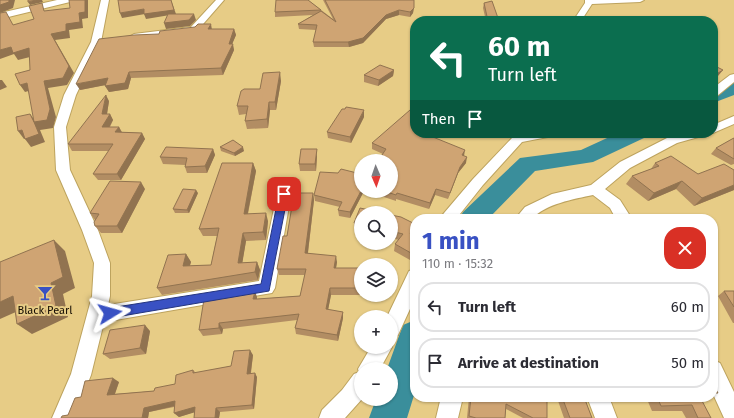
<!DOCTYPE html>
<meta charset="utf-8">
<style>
:root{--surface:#fff;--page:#f7f7f7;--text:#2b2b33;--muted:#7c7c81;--line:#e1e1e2;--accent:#3951c3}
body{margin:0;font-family:"Fira Sans",sans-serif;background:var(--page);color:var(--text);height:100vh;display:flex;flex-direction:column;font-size:15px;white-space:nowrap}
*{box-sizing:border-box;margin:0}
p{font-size:13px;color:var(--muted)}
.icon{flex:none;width:22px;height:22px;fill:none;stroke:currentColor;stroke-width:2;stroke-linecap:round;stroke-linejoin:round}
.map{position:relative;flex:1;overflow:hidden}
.side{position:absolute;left:410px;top:214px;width:308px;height:188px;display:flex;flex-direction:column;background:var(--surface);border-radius:16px;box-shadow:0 1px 3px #0004}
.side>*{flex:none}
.banner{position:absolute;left:410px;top:16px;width:308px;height:122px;border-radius:16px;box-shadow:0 1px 3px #0004;background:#0b6e4f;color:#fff;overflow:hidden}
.needle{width:26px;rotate:178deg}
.tools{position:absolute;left:354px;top:154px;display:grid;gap:8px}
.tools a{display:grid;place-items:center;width:44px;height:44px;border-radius:50%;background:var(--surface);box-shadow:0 1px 3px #0004;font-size:20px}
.pin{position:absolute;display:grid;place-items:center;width:34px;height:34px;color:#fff;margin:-17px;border-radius:8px;box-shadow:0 2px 6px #0006}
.me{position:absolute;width:44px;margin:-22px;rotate:82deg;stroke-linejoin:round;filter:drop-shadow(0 0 3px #0008)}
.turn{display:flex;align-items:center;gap:14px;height:84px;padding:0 12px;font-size:18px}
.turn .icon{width:52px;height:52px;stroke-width:2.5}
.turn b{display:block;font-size:28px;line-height:34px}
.then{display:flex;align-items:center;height:38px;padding:0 12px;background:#0003;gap:8px;font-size:15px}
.round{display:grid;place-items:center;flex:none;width:42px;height:42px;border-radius:16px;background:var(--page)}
.overview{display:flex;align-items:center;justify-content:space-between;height:68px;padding:0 12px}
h1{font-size:24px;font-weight:700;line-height:30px;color:var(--accent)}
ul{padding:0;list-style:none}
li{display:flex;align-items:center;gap:12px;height:50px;margin:0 8px 6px;padding:0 4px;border:2px solid var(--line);border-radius:16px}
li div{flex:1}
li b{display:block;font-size:15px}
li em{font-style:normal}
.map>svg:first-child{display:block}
</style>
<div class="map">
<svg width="734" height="418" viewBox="0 0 734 418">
<rect width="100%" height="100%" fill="#e7cc86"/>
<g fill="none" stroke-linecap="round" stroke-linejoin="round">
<!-- river -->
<path fill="#3a8e9b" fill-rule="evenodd" d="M734 82V95L713 103V90Z
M618 133H647L644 138 593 162 535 171 488 219H459L463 212 520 158 581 150Z
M415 320V392L407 418H369L376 399H391V369H387L403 325Z"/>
<defs>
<path id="street" d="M57 0H71L70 2 0 19V13Z
M101 0H109L101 42 76 95 66 127 70 170 98 230 110 263V296L108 305 259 281 277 194 279 190 284 189 289 190 291 194 275 288 272 293 104 322 91 375 74 418H52L71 374 92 296 94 263 82 230 56 170 54 127 64 95 91 42Z
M216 0H224L197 31 134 40 129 37 134 34 191 27Z
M585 0H644L640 2 592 4 581 21H573L585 3Z
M734 74V82L717 96 713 97V88L730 75Z
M734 116V124L713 133V125Z
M514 133H555L553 136 522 142 483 185 456 219H439L473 179 512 138Z
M684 133H704L702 136 677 143 630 168 605 189 620 200 632 219H616L610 208 593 195C574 199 545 204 532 219H515L525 207 552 194 591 185 620 162 669 137Z
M415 269V298L398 335 391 338V317H387L409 271Z
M391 345 392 347 380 369H361L362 399 345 418H319L322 410 342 390 354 374 359 372 358 369 371 347H391Z
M713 360 720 363 734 392V418H724L713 394Z
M441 397H463L458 418H436Z
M587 397H609L617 418H595Z"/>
</defs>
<!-- street casing -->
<use href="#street" stroke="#bda35e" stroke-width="2"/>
<!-- street -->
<use href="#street" fill="#fff" fill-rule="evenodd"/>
</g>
<!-- wall -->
<path fill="#b28d63" d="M308 0 333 19 323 0H414L413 13 410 17 399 15 386 19 363 43 349 47H314L313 42 316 30 299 29 298 24 313 15 275 17V12Z
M484 3 499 21H486L483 8Z
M212 29H234L236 35 232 44 234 50 223 75 131 78 128 89 109 92 105 85 80 90 159 34Z
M394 70 393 76 378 86 364 82V75Z
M281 81 276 110H270L268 128 247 129 245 121 246 114 239 115 237 106 260 89Z
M109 101 107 114H110L113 120 110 127H119L122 132 142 133 145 139 121 180H98L93 174 109 151H72L68 144Z
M364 117 351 143 328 138 327 132Z
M415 133 464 156 466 163 458 173 448 199 435 195 429 209 396 199V201L366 191H391L383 154 372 149V143Z
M734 138V164L731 165 711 154 716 148Z
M220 147 244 151 235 156 221 151Z
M213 149 215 155 207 173H187L185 167V165L163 164 160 157Z
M317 156 316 171H300L299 164Z
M253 163 256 171 248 214 268 221 266 240 246 241 242 263 257 262 260 270 258 280 162 295 157 288 186 254 191 262 190 266 211 265 217 236H203L199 229Z
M655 163 698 174 734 170V190L694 206 676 189 648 201 626 184 632 176 651 169Z
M145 189 122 233H101L95 226V220L90 213Z
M364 191 350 218 339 216 338 210 340 207 315 201 314 195Z
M198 193 189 213H175L173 209Z
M313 193 314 200 308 253 337 262 336 268H361V295H331L328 310 343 312V318L338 341 296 334 295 328 297 320 223 329 222 334 203 336 199 330 257 297V299L300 296 305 275H279L277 269 287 236 291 212 289 206Z
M361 213V231L354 229V223Z
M391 215 413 235 415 236 410 260 394 251 395 244 399 240 391 238Z
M724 291H734V323H733L718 296Z
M150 331 146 354 110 359 103 354Z
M253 355 251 373 257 377 254 409 220 412 219 418H194V412L179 417 174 413V407L149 412 148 418H61L68 415 81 397 119 382 115 394 154 391 175 384 193 370 196 373 231 366Z
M469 397H547V418H523L506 409 505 418H467Z
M558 397H584L592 418H564L557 398Z
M646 397H710L707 399 700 398 711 418H686L682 411H652Z"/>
<!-- shaded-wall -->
<path fill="#917350" d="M9 0H15L13 8 0 13V5Z
M36 0H42L43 2 30 5 28 2Z
M85 0H88V18L82 19 83 28 69 30 70 38 55 40 74 73 67 85 48 88 56 117 53 128 40 130 45 142 31 147 25 139 30 114 36 122 51 34 66 24 79 13Z
M171 0 176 14 146 19 144 14Z
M414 8 413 13 410 17V12Z
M144 9 145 14 122 18 120 13Z
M399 10V15L386 19 363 43 349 47 348 42 386 15Z
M194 14 196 20 190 26 166 29 164 23Z
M211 24 212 30 208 29Z
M234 29 236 35 230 49 233 44 234 50 223 75 221 68Z
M11 47 29 48 34 56 18 60 14 54 0 59V50Z
M394 70 393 76 378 86 379 80Z
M723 70 718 76 713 79V76L714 75Z
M129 72 131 78 128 89 109 92 105 86Z
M280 72 281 81 276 110 275 102Z
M108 78 111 84 80 90 76 84Z
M0 80H2L7 87 0 90Z
M27 83 32 90 25 92 20 85Z
M106 95 109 101 106 120 102 114Z
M269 102 270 110 268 128 267 119Z
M364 110V117L351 143 350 137Z
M110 114 113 120 106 133 102 127Z
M119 127 122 133 115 132Z
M22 130 28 137 24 139 18 131Z
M142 133 145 139 121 180 117 174Z
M243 147 244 151 235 156 234 153Z
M213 149 215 155 207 173 205 166Z
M317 149V156L316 171 315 164Z
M465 150 464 156 462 155Z
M467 157 466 163 458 173 448 199 450 193 460 167Z
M253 163 256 171 246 222 244 214Z
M682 181 676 189 648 201 654 193Z
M141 182 145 189 122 233 117 226Z
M734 185V190L694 206 702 198Z
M436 189 435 195 429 209 430 203Z
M196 190 198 193 189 213 187 210Z
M361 191H364L350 218V212Z
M313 193 314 200 307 260 305 253Z
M266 213 268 221 266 240 263 232Z
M415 227V233L409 240 410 234Z
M243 233 246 241 241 271 238 263Z
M54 240 65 251 75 288 63 294 68 317 32 334 17 324 51 283Z
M415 248V254L410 260 411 253Z
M186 254 191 262 187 273 183 266Z
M336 256 337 262 335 274 334 268Z
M257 262 260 270 258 280 255 272Z
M330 288 331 295 327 315 326 309Z
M255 291 257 297 256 305 253 299Z
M13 296 27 307 0 319V302Z
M343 312V318L338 341 337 335Z
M219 323 223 329 222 334 219 328Z
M145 325 150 331 146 354 140 348Z
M250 350 253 355 250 378 247 374Z
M255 373 257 377 254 409 252 405Z
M113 378 119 382 113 399 107 395Z
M175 401 179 405 149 412 148 418H142L144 408Z
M195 407 199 411 179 417 174 413Z
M216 408 220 412 219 418H215Z"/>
<!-- building -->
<path fill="#cfa473" stroke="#917350" d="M0 0H9V2L0 5Z
M28 0H36L28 2Z
M69 0H85V12L79 13 80 22 66 24V31L51 34 69 66 63 78 44 81 50 109 47 120 34 122 39 134 25 139 22 130 18 131 16 117 30 114 34 122 27 83 20 85 15 74 30 70 29 48 13 53 11 47 0 50V13L6 12 13 25 34 19 29 6 42 3 44 11 70 8Z
M118 0H171L174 10 144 14V9L120 13Z
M276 0H308L321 10 275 12Z
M325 0H414V8L410 12 399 10 386 15 363 38 348 42H313L317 25 298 24 321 11 336 22Z
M492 1 499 21H488L484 3Z
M168 14H194L189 20 164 23Z
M198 24H211L208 29H234L229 44H233L221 68 129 72 125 83 105 86 108 78 76 84 99 39 134 35 159 34 160 31 195 27Z
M380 65 394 70 379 80 364 75Z
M713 65 723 70 713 76Z
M280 72 275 102H269L267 119 245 121 248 106H237L241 91 244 89H260L263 73Z
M106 95 102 114H110L102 127H119L115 132 142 133 117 174H93L113 144H68Z
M346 107 364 110 350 137 327 132 342 109H345Z
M410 110H415V133H423L465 150 462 155 467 157 460 167 450 193 436 189 430 203 397 193 396 195 384 191H391V161H378L386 149 372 143Z
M734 138V159L716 148 732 139Z
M233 140 243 147 234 153 220 147Z
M166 147 213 149 205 166 185 167 187 158 160 157Z
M301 149H317L315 164H299Z
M671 156 698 174 724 164 734 170V185L702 198 682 181 654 193 632 176 659 166 655 163Z
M222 163H253L244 214 266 213 263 232 243 233 238 263 257 262 255 272 157 288 168 255 186 254 183 266 211 265 219 228 199 229Z
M341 169 361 174V191L350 212 338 210 342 202 314 195 320 172 338 173Z
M110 181 141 182 117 226H95L94 222 99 214 90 213Z
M183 189 196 190 187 210 173 209Z
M292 193H313L305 253 336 256 334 268H361V288H330L326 309 343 312 337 335 295 328 299 314 219 323V328L199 330 204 299 255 291 253 299H257L300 296 306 269H277L283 236H287L292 206H289Z
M360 208 383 213H361V224L354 223Z
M391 215 401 217 415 224V227L410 234 415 236V248L411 253 395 244 403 234 391 231Z
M54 240 63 277 51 283 56 306 17 324 13 296 0 302V262Z
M724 291H734V307Z
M145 325 140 348 103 354 110 330Z
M250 350 247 374 255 373 252 405 216 408 215 418H194L195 407 174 413 175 401 144 408 142 418H61L62 416 68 415 75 398 81 397 85 381 113 378 107 395 154 391 155 388 175 384 176 375 193 370V373L231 366 234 351Z
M713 385 718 393H713Z
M471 397H547V418H533L506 404 505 418H476L469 416Z
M562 397H584L592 418H570Z
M657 397H700L711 418H698L692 405 661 406Z"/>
<!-- route -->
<path fill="#3951c3" stroke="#25357f" d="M284 191 288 194 269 291 110 318 106 317 105 313 106 309 110 308 261 284 279 194Z"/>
<!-- icons -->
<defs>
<symbol id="bar-bare" viewBox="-9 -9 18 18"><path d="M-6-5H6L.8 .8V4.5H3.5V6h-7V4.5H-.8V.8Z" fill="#3951c3" stroke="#e7cc86" stroke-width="2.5" paint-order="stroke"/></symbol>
</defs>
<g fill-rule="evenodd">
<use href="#bar-bare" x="34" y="282" width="22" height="22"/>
</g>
<g text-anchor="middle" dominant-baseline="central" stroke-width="4" stroke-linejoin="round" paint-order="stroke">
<!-- poi labels -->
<g font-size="11" fill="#120a00" stroke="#e7cc86">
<text x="45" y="310">Black Pearl</text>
</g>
</g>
</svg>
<div class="tools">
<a><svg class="needle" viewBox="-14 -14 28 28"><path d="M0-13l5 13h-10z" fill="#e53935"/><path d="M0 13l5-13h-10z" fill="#7c7c81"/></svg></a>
<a><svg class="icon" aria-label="search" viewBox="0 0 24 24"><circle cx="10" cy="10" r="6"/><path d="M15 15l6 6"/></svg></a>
<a><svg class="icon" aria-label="layers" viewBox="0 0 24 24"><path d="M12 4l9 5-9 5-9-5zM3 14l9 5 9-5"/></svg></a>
<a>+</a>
<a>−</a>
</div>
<div class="pin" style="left:284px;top:194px;background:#d93025"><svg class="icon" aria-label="arrive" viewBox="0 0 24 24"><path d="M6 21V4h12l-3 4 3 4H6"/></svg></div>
<svg class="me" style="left:110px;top:313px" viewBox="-20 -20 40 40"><path d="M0-17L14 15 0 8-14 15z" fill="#3951c3" stroke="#fff" stroke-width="4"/></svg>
<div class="banner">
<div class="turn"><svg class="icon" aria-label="left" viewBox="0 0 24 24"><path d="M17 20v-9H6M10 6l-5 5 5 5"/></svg><div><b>60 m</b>Turn left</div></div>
<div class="then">Then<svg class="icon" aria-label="arrive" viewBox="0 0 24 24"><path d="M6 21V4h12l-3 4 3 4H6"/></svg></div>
</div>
<section class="side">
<div class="overview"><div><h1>1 min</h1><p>110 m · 15:32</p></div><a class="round" style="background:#d93025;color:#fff"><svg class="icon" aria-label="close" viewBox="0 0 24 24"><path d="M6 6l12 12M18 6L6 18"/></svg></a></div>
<ul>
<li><svg class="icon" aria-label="left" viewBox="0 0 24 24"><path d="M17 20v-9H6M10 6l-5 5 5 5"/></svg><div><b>Turn left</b></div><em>60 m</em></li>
<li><svg class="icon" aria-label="arrive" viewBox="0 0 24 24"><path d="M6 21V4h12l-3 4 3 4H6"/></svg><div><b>Arrive at destination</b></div><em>50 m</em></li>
</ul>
</section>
</div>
